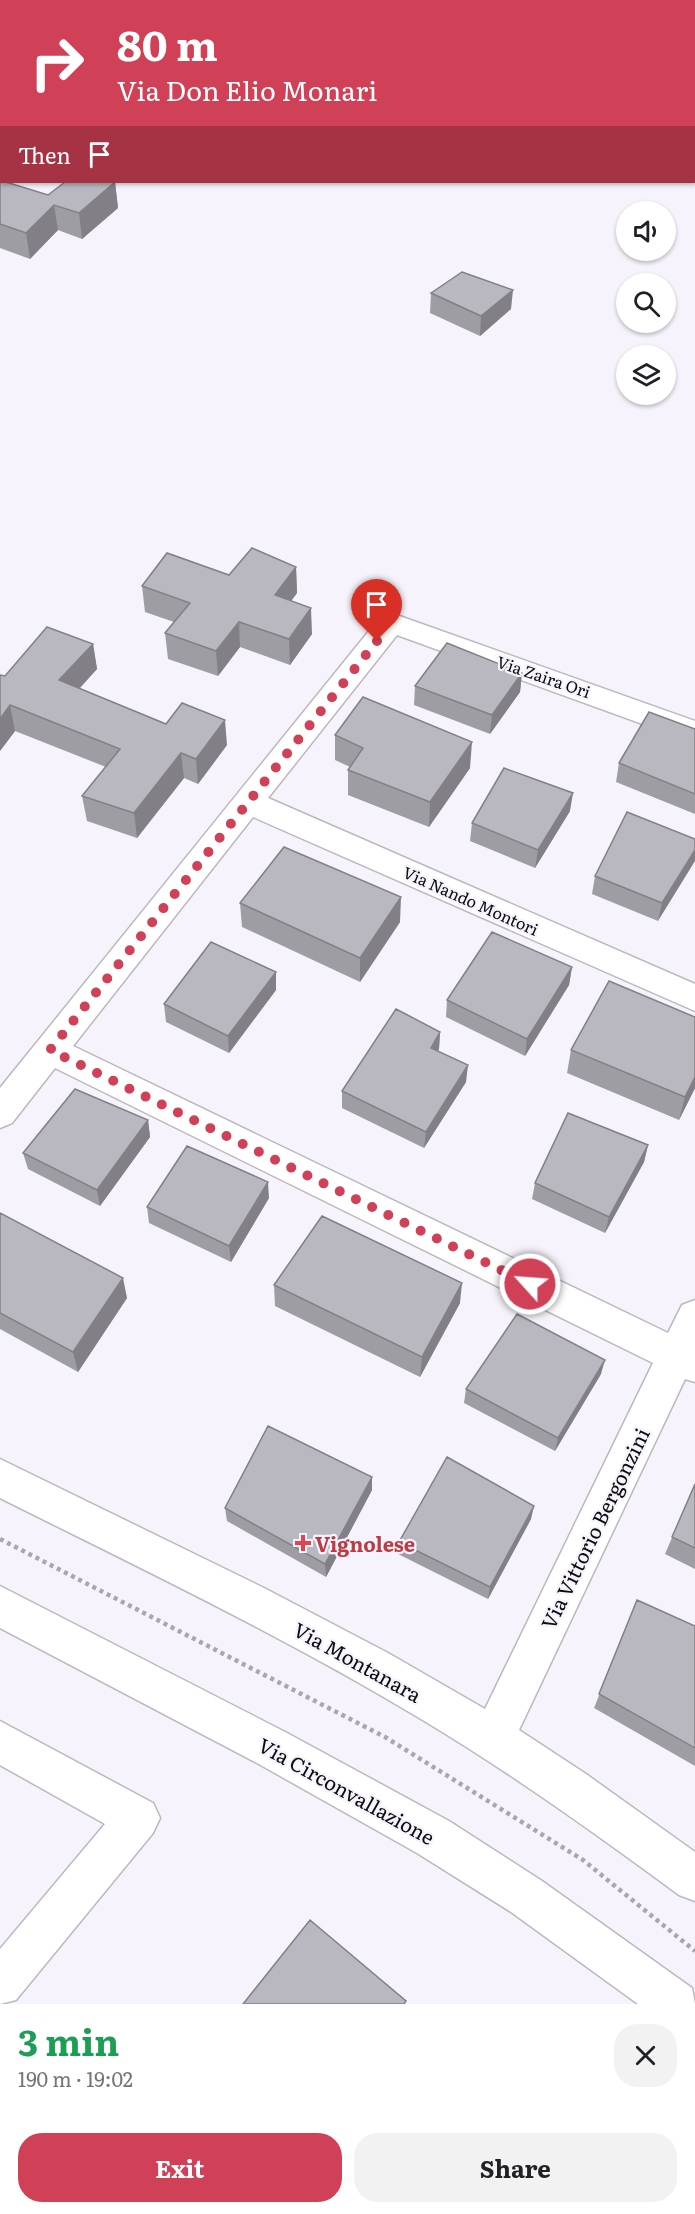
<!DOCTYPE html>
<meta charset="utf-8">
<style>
:root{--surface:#fff;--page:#f2f2f2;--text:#202124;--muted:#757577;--accent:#d04056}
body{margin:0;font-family:Literata,serif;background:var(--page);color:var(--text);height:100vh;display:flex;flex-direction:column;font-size:22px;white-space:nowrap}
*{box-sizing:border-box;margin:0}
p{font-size:20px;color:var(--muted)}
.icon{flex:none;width:33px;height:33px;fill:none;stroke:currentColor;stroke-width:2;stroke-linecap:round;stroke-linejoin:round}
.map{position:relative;height:2004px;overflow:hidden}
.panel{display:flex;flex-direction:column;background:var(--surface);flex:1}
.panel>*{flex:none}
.guide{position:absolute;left:0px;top:0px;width:696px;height:183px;box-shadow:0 2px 4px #0004;background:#d04056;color:#fff;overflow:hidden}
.buttons{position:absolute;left:616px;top:201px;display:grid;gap:12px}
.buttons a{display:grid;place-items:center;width:60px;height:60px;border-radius:50%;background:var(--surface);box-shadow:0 2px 4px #0004;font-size:30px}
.pin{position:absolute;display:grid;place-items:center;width:51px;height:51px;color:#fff;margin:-62px -26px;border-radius:50% 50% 50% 0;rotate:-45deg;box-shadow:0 0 6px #0007}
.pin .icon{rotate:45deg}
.me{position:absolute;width:66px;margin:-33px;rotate:296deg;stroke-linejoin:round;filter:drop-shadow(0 0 4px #0008)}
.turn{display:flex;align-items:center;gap:21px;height:126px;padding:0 18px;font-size:27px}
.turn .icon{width:78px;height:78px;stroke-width:2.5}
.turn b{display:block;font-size:42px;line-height:51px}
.then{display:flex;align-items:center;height:57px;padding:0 18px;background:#0003;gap:12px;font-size:22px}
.round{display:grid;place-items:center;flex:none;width:63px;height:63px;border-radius:24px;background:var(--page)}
.overview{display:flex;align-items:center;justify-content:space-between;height:102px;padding:0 18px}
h1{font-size:36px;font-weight:700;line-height:45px;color:#1e9e55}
.button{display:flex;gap:12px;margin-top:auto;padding:12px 18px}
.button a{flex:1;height:69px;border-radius:24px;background:var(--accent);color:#fff;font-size:24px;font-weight:700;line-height:69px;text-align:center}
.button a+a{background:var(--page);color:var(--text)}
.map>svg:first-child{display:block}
</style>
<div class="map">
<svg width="695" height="2004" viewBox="0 0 695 2004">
<rect width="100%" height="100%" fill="#f6f3fc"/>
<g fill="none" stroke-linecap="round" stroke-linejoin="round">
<defs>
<path id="minor" d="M288 0H311L312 2H289Z
M463 0H484L462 2Z
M651 0H674L675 2H652Z
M694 7H695V19H694Z
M695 52V65H694V52Z
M2 165V179L0 180V166Z
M391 613 695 721V743L397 635 268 798 695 984V1011L253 817 73 1046 668 1333 682 1305 695 1300V1382L685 1379 519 1730 586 1774 695 1852V1901L679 1895C595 1833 511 1773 421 1719 285 1637 142 1569 0 1498V1459L264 1588 388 1653 485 1709 653 1363 55 1068 12 1123 0 1128V1088L381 616Z
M0 1721 153 1803 160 1818 153 1833 16 2000 0 2004V1949L105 1824 0 1765Z"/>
<path id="major" d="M0 1586 287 1733 449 1821 542 1881 692 1988 695 2004H638L511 1912 417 1853 257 1763 0 1628Z"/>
</defs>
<!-- minor casing -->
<use href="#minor" stroke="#bbb8c0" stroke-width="3"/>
<!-- major casing -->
<use href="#major" stroke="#bbb8c0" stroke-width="3"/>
<!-- path -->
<path stroke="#a9a6ad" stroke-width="4.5" stroke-dasharray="4 4" stroke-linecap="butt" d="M0 1539 385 1737 583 1860 695 1951"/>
<!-- minor -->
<use href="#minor" fill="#fff" fill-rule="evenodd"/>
<!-- major -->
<use href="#major" fill="#fff" fill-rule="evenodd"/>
</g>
<!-- wall -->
<path fill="#9f9da4" d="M0 180 48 195 115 182 118 208 82 239 58 230 30 259 0 248Z
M431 293 511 309 480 336 430 313Z
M296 567 297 593 291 601 312 634 290 665 240 647 218 676 168 659 165 633 174 622 145 612 142 586Z
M93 644 97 669 79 688 166 724 227 745 198 784 184 778 137 838 87 821 82 796 106 767 15 731 0 751 5 676Z
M522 673 520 692 490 734 414 705 415 686Z
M695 729V814L616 782 619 763Z
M335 735 470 768 429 827 348 795V770L350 767 335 760Z
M570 811 535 868 470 841 472 823Z
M695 839 658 921 592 894 595 876Z
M240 903 400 922 360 982 242 927Z
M572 967 569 985 525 1056 446 1017 447 1000Z
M276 990 229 1053 166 1022 164 1004Z
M440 1032 439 1049 438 1051 466 1082 424 1148 342 1108V1091Z
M571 1050 695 1088 679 1120 567 1073Z
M148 1120 150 1137 100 1206 28 1169 23 1153Z
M648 1145 644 1162 605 1233 532 1199 535 1183Z
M269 1198 231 1262 149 1223 147 1207Z
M0 1213 127 1298 78 1372 0 1329Z
M274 1285 460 1303 420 1377 275 1306Z
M601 1374 555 1451 464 1403 466 1389Z
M372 1477V1490L326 1577 227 1521 225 1508Z
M695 1484V1569L665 1554Z
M531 1519 488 1599 398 1554 399 1542Z
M637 1600 695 1626V1766L594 1708Z"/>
<!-- shaded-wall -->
<path fill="#828086" d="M115 182 118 208 82 239 79 213Z
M54 205 58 230 30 259 26 233Z
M513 290 511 309 480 336 481 316Z
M296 567 297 593 276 621 275 595Z
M311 608 312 634 290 665 289 639Z
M239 622 240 647 218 676 216 651Z
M93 644 97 669 64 706 59 680Z
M522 673 520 692 490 734 492 715Z
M10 705 15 731 0 751V719Z
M225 720 227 745 198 784 196 759Z
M472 742 470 768 429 827 430 802Z
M181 753 184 778 137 838 134 813Z
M573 793 570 811 535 868 538 850Z
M695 850V861L658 921 662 903Z
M401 897 400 922 360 982V958Z
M572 967 569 985 525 1056 527 1039Z
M276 972V990L229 1053 228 1036Z
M440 1032 439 1049 430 1066 431 1048Z
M468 1065 466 1082 424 1148 426 1132Z
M695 1077V1088L679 1120 685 1097Z
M148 1120 150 1137 100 1206 97 1190Z
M648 1145 644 1162 605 1233 609 1217Z
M268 1182 269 1198 231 1262 229 1246Z
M123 1278 127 1298 78 1372 73 1352Z
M462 1283 460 1303 420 1377 422 1357Z
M605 1360 601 1374 555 1451 558 1438Z
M372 1477V1490L326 1577 325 1564Z
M534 1506 531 1519 488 1599 490 1587Z"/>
<!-- building -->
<path fill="#b9b7bf" stroke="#828086" stroke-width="1.5" d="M0 180H2V182H6L48 195 65 182H115L79 213 54 205 26 233 0 224Z
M462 272 513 290 481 316 431 293Z
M252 548 296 567 275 595 311 608 289 639 239 622 216 651 165 633 190 603 142 586 167 553 229 575Z
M47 627 93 644 59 680 166 724 182 703 225 720 196 759 181 753 134 813 82 796 120 749 10 705 0 719V675L5 676Z
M447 643 522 673 492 715 415 686Z
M363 697 472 742 430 802 348 770 363 748 335 735Z
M649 712 695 729V794L619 763Z
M504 768 573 793 538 850 472 823Z
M627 812 695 839V850L662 903 595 876Z
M284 847 401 897 360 958 240 903Z
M492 932 572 967 527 1039 447 1000Z
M211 942 276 972 228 1036 164 1004Z
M609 981 695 1017V1077L685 1097 571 1050Z
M396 1009 440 1032 431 1048 468 1065 426 1132 342 1091Z
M75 1089 148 1120 97 1190 23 1153Z
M568 1113 648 1145 609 1217 535 1183Z
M187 1146 268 1182 229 1246 147 1207Z
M0 1213 123 1278 73 1352 0 1313Z
M322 1216 462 1283 422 1357 274 1285Z
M517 1314 605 1360 558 1438 466 1389Z
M268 1426 372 1477 325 1564 225 1508Z
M447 1457 534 1506 490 1587 399 1542Z
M695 1484V1548L672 1537Z
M637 1600 695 1626V1748L599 1694Z
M310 1920 406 2001 404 2004H243Z"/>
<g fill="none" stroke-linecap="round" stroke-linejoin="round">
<!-- route -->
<path stroke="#d04056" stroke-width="10" stroke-dasharray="0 18" d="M377 641 50 1050 530 1284"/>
</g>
<!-- markers -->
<path fill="#e0444e" stroke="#f6f3fc" stroke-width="2" d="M300 1534h6v6h6v6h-6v6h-6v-6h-6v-6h6z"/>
<g text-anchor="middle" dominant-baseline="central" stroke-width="4.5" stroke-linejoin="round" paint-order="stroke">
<!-- street labels -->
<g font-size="16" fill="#0c0b0e" stroke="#f6f3fc">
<text transform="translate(544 676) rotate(19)">Via Zaira Ori</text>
<text transform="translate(471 900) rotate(24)">Via Nando Montori</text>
</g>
<!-- near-street labels -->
<g font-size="20" fill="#0c0b0e" stroke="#f6f3fc">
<text transform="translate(594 1528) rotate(-64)">Via Vittorio Bergonzini</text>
<text transform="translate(358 1661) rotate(29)">Via Montanara</text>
<text transform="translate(347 1790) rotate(29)">Via Circonvallazione</text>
</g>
<!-- near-health labels -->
<g font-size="20" font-weight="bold" fill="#be3a42" stroke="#f6f3fc" text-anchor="start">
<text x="315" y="1543">Vignolese</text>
</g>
</g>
</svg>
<div class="buttons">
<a><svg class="icon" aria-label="sound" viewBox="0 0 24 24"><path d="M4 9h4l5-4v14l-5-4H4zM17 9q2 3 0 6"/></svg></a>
<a><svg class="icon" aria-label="search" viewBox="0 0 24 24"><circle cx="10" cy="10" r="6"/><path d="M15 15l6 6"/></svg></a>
<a><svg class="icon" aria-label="layers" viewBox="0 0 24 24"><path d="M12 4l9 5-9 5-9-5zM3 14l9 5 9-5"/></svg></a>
</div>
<div class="pin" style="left:377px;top:641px;background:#d93025"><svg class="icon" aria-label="arrive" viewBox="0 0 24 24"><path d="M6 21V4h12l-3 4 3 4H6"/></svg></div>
<svg class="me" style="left:530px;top:1284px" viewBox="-20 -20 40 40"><circle r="17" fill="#d04056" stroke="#fff" stroke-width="3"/><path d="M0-11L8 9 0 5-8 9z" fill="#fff"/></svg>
<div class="guide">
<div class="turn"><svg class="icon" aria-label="right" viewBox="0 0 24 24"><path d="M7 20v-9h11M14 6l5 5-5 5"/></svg><div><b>80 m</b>Via Don Elio Monari</div></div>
<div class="then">Then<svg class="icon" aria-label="arrive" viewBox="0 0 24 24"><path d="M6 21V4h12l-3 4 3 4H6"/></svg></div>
</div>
</div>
<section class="panel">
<div class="overview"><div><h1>3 min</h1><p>190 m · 19:02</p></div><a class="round"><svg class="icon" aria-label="close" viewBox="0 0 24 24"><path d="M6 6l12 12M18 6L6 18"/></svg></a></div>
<div class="button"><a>Exit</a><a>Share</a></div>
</section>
